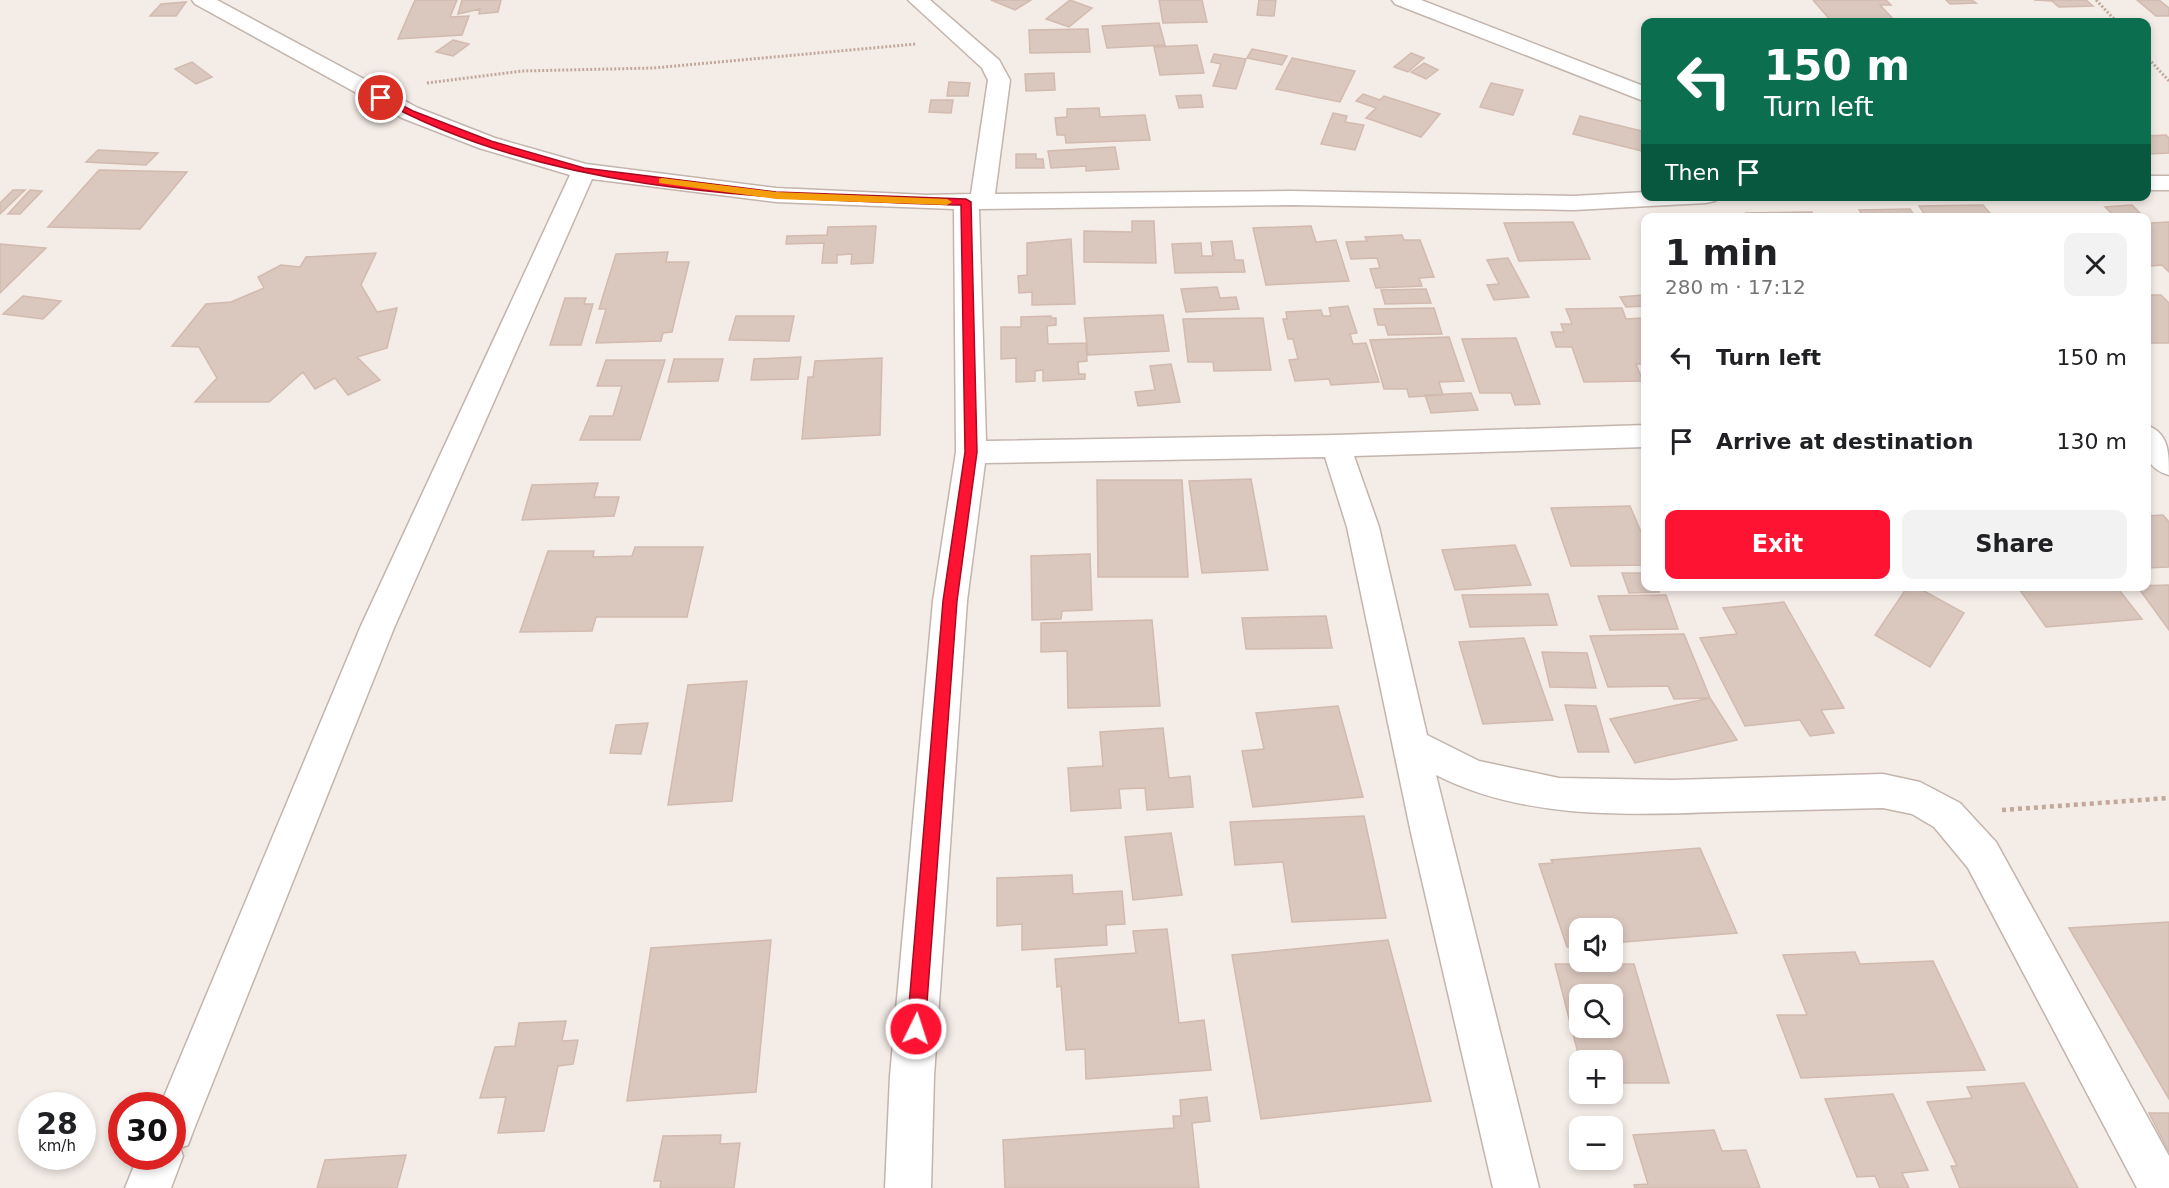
<!DOCTYPE html>
<meta charset="utf-8">
<style>
:root{--surface:#fff;--page:#f2f2f2;--text:#202124;--muted:#757577;--accent:#ff1333}
body{margin:0;font-family:"DejaVu Sans",sans-serif;background:var(--page);color:var(--text);height:100vh;display:flex;flex-direction:column;font-size:22px;white-space:nowrap}
*{box-sizing:border-box;margin:0}
p{font-size:20px;color:var(--muted)}
.icon{flex:none;width:33px;height:33px;fill:none;stroke:currentColor;stroke-width:2;stroke-linecap:round;stroke-linejoin:round}
.map{position:relative;flex:1;overflow:hidden}
.sheet{position:absolute;left:1641px;top:213px;width:510px;height:378px;display:flex;flex-direction:column;background:var(--surface);border-radius:12px;box-shadow:0 3px 9px #0003}
.sheet>*{flex:none}
.guide{position:absolute;left:1641px;top:18px;width:510px;height:183px;border-radius:12px;box-shadow:0 3px 9px #0003;background:#0b6e4f;color:#fff;overflow:hidden}
.buttons{position:absolute;left:1569px;top:918px;display:grid;gap:12px}
.buttons a{display:grid;place-items:center;width:54px;height:54px;border-radius:12px;background:var(--surface);box-shadow:0 3px 9px #0003;font-size:30px}
.speed{position:absolute;left:18px;top:1092px;display:flex;gap:12px;font-size:30px;font-weight:700;text-align:center}
.speed>*{display:grid;place-content:center;width:78px;height:78px;border-radius:50%;background:var(--surface);box-shadow:0 3px 9px #0003;line-height:1}
.speed small{font-size:15px;font-weight:400}
.speed .limit{border:9px solid #d22;background:#fff;color:#111}
.pin{position:absolute;display:grid;place-items:center;width:51px;height:51px;color:#fff;margin:-26px;border:3px solid #fff;border-radius:50%;box-shadow:0 2px 6px #0007}
.me{position:absolute;width:66px;margin:-33px;rotate:4deg;stroke-linejoin:round;filter:drop-shadow(0 0 4px #0008)}
.turn{display:flex;align-items:center;gap:21px;height:126px;padding:0 24px;font-size:27px}
.turn .icon{width:78px;height:78px;stroke-width:2.5}
.turn b{display:block;font-size:42px;line-height:51px}
.then{display:flex;align-items:center;height:57px;padding:0 24px;background:#0003;gap:12px;font-size:22px}
.round{display:grid;place-items:center;flex:none;width:63px;height:63px;border-radius:12px;background:var(--page)}
.summary{display:flex;align-items:center;justify-content:space-between;height:102px;padding:0 24px}
h1{font-size:36px;font-weight:800;line-height:45px}
.cta{display:flex;gap:12px;margin-top:auto;padding:12px 24px}
.cta a{flex:1;height:69px;border-radius:12px;background:var(--accent);color:#fff;font-size:24px;font-weight:800;line-height:69px;text-align:center}
.cta a+a{background:var(--page);color:var(--text)}
ul{padding:0;list-style:none}
li{display:flex;align-items:center;gap:18px;height:84px;padding:0 24px}
li div{flex:1}
li b{display:block;font-size:22px}
li em{font-style:normal}
.map>svg:first-child{display:block}
</style>
<div class="map">
<svg width="2169" height="1188" viewBox="0 0 2169 1188">
<rect width="100%" height="100%" fill="#f4ece7"/>
<!-- building -->
<path fill="#dac7be" stroke="#d2baae" stroke-width="1.5" fill-rule="evenodd" d="M415 0H457L450 17 469 16 462 35 398 39Z
M462 0H501L498 12 479 14 480 9 458 14Z
M991 0H1031L1015 10Z
M1070 0 1092 8 1069 27 1046 19Z
M1159 0H1202L1207 22 1163 23Z
M1259 0H1276L1274 16 1257 15Z
M1813 0H1886L1891 5H1880L1896 22H1832Z
M1946 0H1972L1976 3 1950 4Z
M2034 0H2086L2093 6 2059 7 2052 1Z
M2137 0H2159L2169 8V16H2156Z
M186 2 176 16H150L161 4Z
M1159 23 1165 45 1107 48 1102 26Z
M1088 29 1090 52 1030 53 1029 30Z
M453 40 469 44 453 56 436 52Z
M1197 45 1204 73 1160 75 1154 47Z
M1252 49 1287 56 1282 65 1247 58Z
M1411 53 1424 58 1408 72 1394 67Z
M1214 54 1246 59 1236 89 1213 86 1221 64 1211 62Z
M1292 58 1355 71 1340 102 1276 89Z
M192 62 212 77 196 84 175 69Z
M1424 63 1438 70 1426 79 1411 72Z
M1054 73 1055 90 1026 91 1025 74Z
M949 82 970 83 968 96H947Z
M1491 83 1523 90 1513 115 1480 107Z
M1363 94 1380 100 1384 96 1440 114 1421 137 1366 118 1376 108 1356 101Z
M1201 95 1203 107 1179 108 1176 96Z
M931 100H953L951 113 929 112Z
M1099 108 1100 117 1145 115 1150 140 1066 143 1065 135H1057L1055 118 1067 117V109Z
M1333 113 1347 116 1345 122 1364 125 1355 150 1321 144Z
M1580 116 1646 132V152L1573 134Z
M2166 135 2169 138V153L2149 154 2146 151V136Z
M1115 147 1119 169 1086 171V166L1051 168 1048 151Z
M98 150 158 153 146 165 86 162Z
M1016 154H1036V159H1043L1044 168H1016Z
M99 170 187 172 140 229 48 227Z
M13 190H25L0 214V203Z
M30 190 42 191 20 214H8Z
M1983 205 1994 218H1927L1919 206Z
M2132 205 2145 218H2116L2105 207Z
M1910 209 1916 218H1865L1859 210Z
M1812 212 1815 218H1749L1746 213Z
M2146 219 2150 223 2169 222V272L2162 265 2151 266 2146 261Z
M1132 221H1154L1156 263 1084 262V231L1132 232Z
M1573 222 1590 259 1519 261 1504 223Z
M876 226 873 263 851 264 852 254 837 255V263H822L824 243 786 244 787 236 827 235 828 227Z
M1311 226 1316 242 1336 240 1349 281 1266 285 1253 228Z
M1402 235 1404 240H1420L1434 277 1419 278 1422 286 1376 288 1370 269 1380 268 1377 258 1351 259 1346 242 1367 241 1365 237Z
M1071 239 1075 304 1032 305V292L1019 293 1018 276 1027 275V243Z
M1232 241 1235 260H1243L1245 272 1175 273 1172 244 1201 243 1202 256H1213L1211 242Z
M0 244 46 248 0 293Z
M668 252 666 262H689L672 332 663 333 661 341 596 343 606 309H599L616 254Z
M376 253 361 285 377 312 397 308 387 348 357 357 380 380 348 395 335 378 315 389 303 372 269 402H195L217 378 199 347 172 346 206 304 231 302 264 288 258 277 281 265 300 267 306 257Z
M1508 258 1529 297 1494 300 1487 285 1499 284 1487 260Z
M1217 287 1220 298 1236 297 1239 309 1186 312 1181 289Z
M1426 289 1431 303 1385 304 1381 290Z
M1643 295 1646 306 1626 307 1620 297Z
M2146 295H2161L2169 303V343H2146Z
M23 296 61 301 43 319 3 314Z
M565 298H586L584 304H593L581 345H550Z
M1348 306 1357 333 1350 334 1353 344 1366 343 1379 382 1331 385 1329 379 1295 381 1289 360 1298 359 1293 339H1288L1283 319H1287L1286 312 1321 310 1323 316H1331L1329 308Z
M1434 308 1442 334 1388 335 1385 325H1378L1374 309Z
M1622 308 1626 319 1643 318 1646 323V364H1636L1643 381 1584 382 1572 347H1556L1551 332H1564L1561 324H1572L1566 309Z
M1163 315 1169 351 1088 355 1084 318Z
M736 316H794L789 341 729 340Z
M1051 316V318H1056V325L1047 326 1048 344 1086 343 1087 361 1078 362 1079 374H1085V379L1043 381V370L1035 371V381L1016 382V358L1001 359V327H1021V317Z
M1263 318 1271 370 1214 371 1213 362H1188L1183 319Z
M1449 337 1464 381 1439 382 1443 395 1409 397 1407 389H1384L1370 340Z
M1516 338 1540 404 1515 405 1511 393H1480L1462 339Z
M801 357 798 379 751 380 754 359Z
M882 358 880 435 802 439 808 377H813L815 361Z
M674 359H723L718 381 668 382Z
M606 360H665L640 440H580L590 416H613L622 386H597Z
M1171 364 1180 402 1138 406 1135 392 1155 390 1150 366Z
M1471 393 1478 410 1431 413 1425 395Z
M1251 479 1268 570 1202 573 1189 481Z
M1097 480H1182L1188 577H1098Z
M598 483 594 497H619L614 516 522 520 532 485Z
M1630 506 1646 544V565L1571 566 1551 508Z
M2163 515 2169 522V567L2146 568V516Z
M1515 545 1531 585 1455 590 1442 550Z
M635 547H703L687 617H596L592 631 520 632 548 551H594L593 557 632 556Z
M1090 554 1092 610 1062 611 1061 619 1032 620 1031 556Z
M1622 573H1646V586H1657L1659 592 1629 593Z
M2169 585V630L2137 586Z
M1908 586H1915L1964 613 1930 667 1875 635Z
M2017 586H2116L2142 619 2046 627Z
M1548 594 1557 625 1470 627 1462 595Z
M1666 595 1678 629 1610 630 1598 596Z
M1784 602 1844 708 1821 710 1834 733 1810 736 1800 720 1745 726 1700 638 1737 634 1723 608Z
M1326 616 1332 648 1246 649 1242 618Z
M1152 620 1160 706 1068 708 1067 651 1041 652V623Z
M1684 634 1710 698 1674 699 1668 686 1608 687 1590 636Z
M1524 638 1553 720 1483 724 1459 642Z
M1542 652 1587 653 1596 688 1550 687Z
M747 681 732 801 668 805 688 685Z
M1710 698 1737 740 1635 763 1610 719Z
M1565 705 1596 706 1609 752H1578Z
M1338 706 1363 797 1253 807 1242 751 1264 749 1256 713Z
M648 723 641 754 610 753 616 725Z
M1163 728 1169 778 1190 776 1193 807 1147 810 1145 788 1119 789 1121 808 1071 811 1068 768 1103 766 1100 732Z
M1364 816 1386 918 1292 922 1283 862 1235 865 1230 822Z
M1171 833 1182 895 1133 900 1125 837Z
M1700 848 1737 933 1612 943V928H1580V946L1567 947 1539 864 1553 863 1551 860Z
M1072 875 1073 894 1122 891 1125 924 1106 925 1107 945 1022 950V924L997 926V878Z
M2169 922V1099L2069 928Z
M1167 929 1179 1023 1204 1020 1211 1070 1086 1079 1085 1049 1066 1050 1061 986 1057 987 1055 959 1136 953 1133 931Z
M771 940 756 1092 627 1101 651 948Z
M1388 940 1431 1101 1261 1119 1232 955Z
M1855 952 1860 964 1933 961 1985 1070 1801 1078 1777 1015H1807L1783 955Z
M1555 964H1634L1669 1083H1612V1060L1580 1061ZM1580 994H1612V1028H1580Z
M566 1021 562 1041 578 1040 573 1064 558 1066 544 1131 498 1133 506 1097 480 1098 495 1047 515 1046 519 1023Z
M2024 1083 2078 1188H1960L1951 1166H1957L1927 1102 1972 1098 1967 1087Z
M1893 1094 1928 1170 1902 1173 1909 1188H1880L1875 1176 1857 1177 1825 1099Z
M1207 1097 1210 1121 1192 1123 1199 1188H1005L1003 1140 1174 1128 1173 1116H1181L1180 1100Z
M2149 1113H2169V1152Z
M1714 1130 1722 1151 1746 1150 1760 1188H1635L1634 1185 1648 1184 1633 1135Z
M721 1135 720 1144 740 1143 734 1188H660L661 1181H654L663 1136Z
M406 1155 397 1188H317L325 1160Z"/>
<g fill="none" stroke-linecap="round" stroke-linejoin="round">
<defs>
<path id="street" d="M192 0H217L418 108 495 138 586 164 776 188 927 195 971 194 988 80 982 68 908 0H930L999 60 1010 80 995 194 1291 191 1574 196 1646 192V196H1718L1715 201 1706 203 1574 210 1291 205 979 209 986 441 1336 435 1646 425V447L1354 456 1379 527 1427 735 1479 761 1559 778 1672 780 1883 774 1920 782 1960 803 1996 842 2169 1156V1188H2137L1968 868 1934 827 1912 814 1883 808C1828 809 1773 811 1718 812 1623 815 1522 819 1436 775L1539 1188H1493L1411 833 1347 527 1325 457 985 463 967 601 934 1076 931 1188H885L890 1076 933 601 956 452 954 209 776 202 592 179 394 628 194 1129 188 1145 180 1148 183 1156 171 1188H125L138 1156H172V1106H160L360 628 570 175 479 148 402 118 195 4Z
M1392 0H1421L1646 87V102L1395 4Z
M2146 176H2169V190H2146Z
M2146 425C2169 433 2169 452 2169 475 2142 467 2146 449 2146 425Z"/>
</defs>
<!-- street casing -->
<use href="#street" stroke="#c3b4ac" stroke-width="3"/>
<!-- path-far1 -->
<path stroke="#c3a899" stroke-width="3" stroke-dasharray="2 2" stroke-linecap="butt" d="M2096 0 2117 22
M2146 56 2169 81
M427 83 522 71 653 68 916 44"/>
<!-- path -->
<path stroke="#c3a899" stroke-width="4.5" stroke-dasharray="4 4" stroke-linecap="butt" d="M2002 810 2169 798"/>
<!-- street -->
<use href="#street" fill="#fff" fill-rule="evenodd"/>
</g>
<!-- route -->
<path fill="#ff1333" stroke="#a60c21" stroke-width="1.5" d="M378 96H384L413 111 491 141 584 168 776 192 966 199 971 202 977 452 957 601 925 1029 922 1035 916 1037 910 1035 907 1029 943 601 965 452 961 205C764 198 555 196 378 99Z"/>
<!-- slow -->
<path fill="#f59e0b" d="M662 178 776 192 947 199 952 202 947 205 776 199 659 183V179Z"/>
</svg>
<div class="buttons">
<a><svg class="icon" aria-label="sound" viewBox="0 0 24 24"><path d="M4 9h4l5-4v14l-5-4H4zM17 9q2 3 0 6"/></svg></a>
<a><svg class="icon" aria-label="search" viewBox="0 0 24 24"><circle cx="10" cy="10" r="6"/><path d="M15 15l6 6"/></svg></a>
<a>+</a>
<a>−</a>
</div>
<div class="speed"><div>28<small>km/h</small></div><div class="limit">30</div></div>
<div class="pin" style="left:381px;top:98px;background:#d93025"><svg class="icon" aria-label="arrive" viewBox="0 0 24 24"><path d="M6 21V4h12l-3 4 3 4H6"/></svg></div>
<svg class="me" style="left:916px;top:1029px" viewBox="-20 -20 40 40"><circle r="17" fill="#ff1333" stroke="#fff" stroke-width="3"/><path d="M0-11L8 9 0 5-8 9z" fill="#fff"/></svg>
<div class="guide">
<div class="turn"><svg class="icon" aria-label="left" viewBox="0 0 24 24"><path d="M17 20v-9H6M10 6l-5 5 5 5"/></svg><div><b>150 m</b>Turn left</div></div>
<div class="then">Then<svg class="icon" aria-label="arrive" viewBox="0 0 24 24"><path d="M6 21V4h12l-3 4 3 4H6"/></svg></div>
</div>
<section class="sheet">
<div class="summary"><div><h1>1 min</h1><p>280 m · 17:12</p></div><a class="round"><svg class="icon" aria-label="close" viewBox="0 0 24 24"><path d="M6 6l12 12M18 6L6 18"/></svg></a></div>
<ul>
<li><svg class="icon" aria-label="left" viewBox="0 0 24 24"><path d="M17 20v-9H6M10 6l-5 5 5 5"/></svg><div><b>Turn left</b></div><em>150 m</em></li>
<li><svg class="icon" aria-label="arrive" viewBox="0 0 24 24"><path d="M6 21V4h12l-3 4 3 4H6"/></svg><div><b>Arrive at destination</b></div><em>130 m</em></li>
</ul>
<div class="cta"><a>Exit</a><a>Share</a></div>
</section>
</div>
